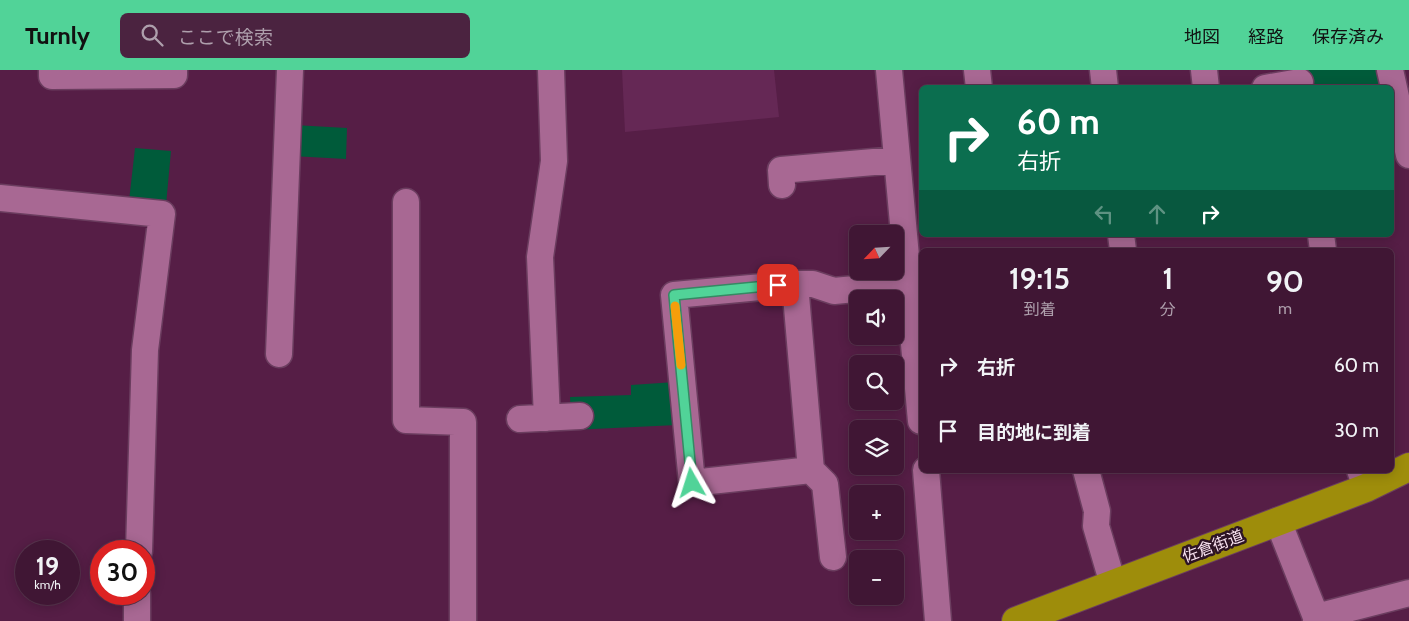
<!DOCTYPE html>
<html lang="ja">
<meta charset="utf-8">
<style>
:root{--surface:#401634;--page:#4b2340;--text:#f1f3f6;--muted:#ae9fac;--line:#59354f;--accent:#51d398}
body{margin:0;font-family:Cabin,"Noto Sans JP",sans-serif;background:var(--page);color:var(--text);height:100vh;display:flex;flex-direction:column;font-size:19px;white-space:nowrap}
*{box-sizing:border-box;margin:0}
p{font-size:16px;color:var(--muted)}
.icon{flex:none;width:28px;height:28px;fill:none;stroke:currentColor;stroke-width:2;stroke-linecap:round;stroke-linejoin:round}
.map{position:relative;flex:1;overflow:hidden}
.drawer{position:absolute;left:919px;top:178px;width:475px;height:225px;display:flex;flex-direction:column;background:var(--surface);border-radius:8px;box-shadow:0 2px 12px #0003,0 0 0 1px var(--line)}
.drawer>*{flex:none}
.guide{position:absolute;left:919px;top:15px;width:475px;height:152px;border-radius:8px;box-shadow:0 2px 12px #0003,0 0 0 1px var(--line);background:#0b6e4f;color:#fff;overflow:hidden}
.needle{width:32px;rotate:245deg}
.controls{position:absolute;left:849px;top:155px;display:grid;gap:10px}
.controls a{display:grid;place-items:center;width:55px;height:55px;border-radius:8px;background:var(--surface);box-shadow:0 2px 12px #0003,0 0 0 1px var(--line);font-size:25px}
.speed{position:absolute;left:15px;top:470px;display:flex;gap:10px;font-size:25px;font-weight:700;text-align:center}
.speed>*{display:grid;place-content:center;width:65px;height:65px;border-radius:50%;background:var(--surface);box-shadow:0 2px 12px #0003,0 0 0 1px var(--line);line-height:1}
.speed small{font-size:12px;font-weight:400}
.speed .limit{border:8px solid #d22;background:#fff;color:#111}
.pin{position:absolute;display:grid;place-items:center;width:42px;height:42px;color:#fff;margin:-21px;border-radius:10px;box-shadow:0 2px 8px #0006}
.me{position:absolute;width:55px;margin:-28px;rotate:354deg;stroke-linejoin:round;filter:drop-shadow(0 0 4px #0008)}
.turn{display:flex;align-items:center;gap:18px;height:105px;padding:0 15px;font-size:22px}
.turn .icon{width:65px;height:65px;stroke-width:2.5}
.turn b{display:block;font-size:35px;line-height:42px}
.lanes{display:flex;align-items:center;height:48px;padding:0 15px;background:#0003;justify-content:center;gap:25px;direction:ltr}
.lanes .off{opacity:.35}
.eta{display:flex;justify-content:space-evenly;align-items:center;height:85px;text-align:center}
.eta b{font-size:30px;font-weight:600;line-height:35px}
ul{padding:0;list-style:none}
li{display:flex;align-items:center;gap:15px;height:65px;padding:0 15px}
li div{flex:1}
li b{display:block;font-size:19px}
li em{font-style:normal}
header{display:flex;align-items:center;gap:30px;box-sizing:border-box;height:70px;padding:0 25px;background:var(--accent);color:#111}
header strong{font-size:24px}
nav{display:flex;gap:28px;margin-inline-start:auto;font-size:18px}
.search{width:350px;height:45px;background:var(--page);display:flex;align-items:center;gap:12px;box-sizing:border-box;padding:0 18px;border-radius:8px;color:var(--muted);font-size:19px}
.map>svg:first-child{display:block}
</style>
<header>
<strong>Turnly</strong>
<div class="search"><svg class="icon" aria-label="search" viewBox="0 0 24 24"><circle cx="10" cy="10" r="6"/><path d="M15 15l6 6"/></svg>ここで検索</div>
<nav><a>地図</a><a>経路</a><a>保存済み</a></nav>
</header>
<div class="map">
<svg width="1409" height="551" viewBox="0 0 1409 551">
<rect width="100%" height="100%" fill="#561e46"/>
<!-- built -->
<path fill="#652855" d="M622 0H774L779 47 625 62Z"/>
<!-- green -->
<path fill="#005b3a" d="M1308 0H1382L1385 17H1308Z
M294 55 347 58 346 89 292 86Z
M135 78 171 81 166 135 129 131Z
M675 312 677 355 572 360 570 327 631 325V315Z"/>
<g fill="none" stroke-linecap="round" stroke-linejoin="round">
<defs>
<path id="minor" d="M52 0V6L174 5V0
M889 0 921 351
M977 0 979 18
M1103 0 1105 18
M1204 0 1206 18
M1390 0 1409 85
M1265 18 1300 12
M782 115 781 100 897 90
M0 128 162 144 145 280 139 481
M406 132V350L463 352V551
M1121 165 1123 180
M1321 165 1323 180
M795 214 811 400 825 414 833 487
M279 284 290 0
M547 348 540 187 554 91 551 0
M520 349 580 346
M811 400 692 413 674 225 795 214H813L834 221 908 214
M926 400 938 551
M1086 400 1097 441 1096 456 1113 514
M1360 400 1366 418
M1278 451 1316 547V551
M1316 547 1409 523
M137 551V524"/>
<path id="highway" d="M1016 551 1366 418 1409 397"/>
</defs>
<!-- minor casing -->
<use href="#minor" stroke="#6b3d5f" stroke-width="29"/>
<!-- highway casing -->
<use href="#highway" stroke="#6b3d5f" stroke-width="30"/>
<!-- minor -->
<use href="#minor" stroke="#a86893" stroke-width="26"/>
<!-- highway -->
<use href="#highway" stroke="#9e8d0b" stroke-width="28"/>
</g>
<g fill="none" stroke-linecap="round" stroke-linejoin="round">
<defs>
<path id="route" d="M692 413 674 225 778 215"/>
</defs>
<!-- route casing -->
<use href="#route" stroke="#358963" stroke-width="12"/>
<!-- route -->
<use href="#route" stroke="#51d398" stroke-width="9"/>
<!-- slow -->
<path stroke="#f59e0b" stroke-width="9" d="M675 236 681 295"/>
</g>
<g text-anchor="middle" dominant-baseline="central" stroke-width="5" stroke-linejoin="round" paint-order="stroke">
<!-- street labels -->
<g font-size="16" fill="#fbe5f2" stroke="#2d1425">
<text transform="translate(1213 476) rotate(-21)">佐倉街道</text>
</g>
</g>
</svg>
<div class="controls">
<a><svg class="needle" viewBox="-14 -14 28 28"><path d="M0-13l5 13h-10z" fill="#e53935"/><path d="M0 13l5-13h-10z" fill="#ae9fac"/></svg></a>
<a><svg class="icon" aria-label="sound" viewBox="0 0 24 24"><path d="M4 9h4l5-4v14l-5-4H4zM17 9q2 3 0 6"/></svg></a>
<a><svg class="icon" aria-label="search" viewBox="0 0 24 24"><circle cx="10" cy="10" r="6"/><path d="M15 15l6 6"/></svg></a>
<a><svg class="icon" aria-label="layers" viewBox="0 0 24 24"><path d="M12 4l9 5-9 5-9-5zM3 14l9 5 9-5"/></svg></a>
<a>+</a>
<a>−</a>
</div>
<div class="speed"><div>19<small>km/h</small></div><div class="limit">30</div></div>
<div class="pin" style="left:778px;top:215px;background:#d93025"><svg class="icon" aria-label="arrive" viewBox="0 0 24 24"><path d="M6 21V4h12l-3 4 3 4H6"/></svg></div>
<svg class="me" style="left:692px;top:413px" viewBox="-20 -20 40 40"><path d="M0-17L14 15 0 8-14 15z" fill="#51d398" stroke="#fff" stroke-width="4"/></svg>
<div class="guide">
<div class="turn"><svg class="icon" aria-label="right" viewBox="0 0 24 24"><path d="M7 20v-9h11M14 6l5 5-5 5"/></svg><div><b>60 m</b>右折</div></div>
<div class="lanes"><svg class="icon off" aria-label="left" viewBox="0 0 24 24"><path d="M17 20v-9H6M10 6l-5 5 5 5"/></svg><svg class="icon off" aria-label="ahead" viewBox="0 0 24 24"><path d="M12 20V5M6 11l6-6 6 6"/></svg><svg class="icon" aria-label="right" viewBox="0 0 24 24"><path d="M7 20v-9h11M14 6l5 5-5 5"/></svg></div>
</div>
<section class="drawer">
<div class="eta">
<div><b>19:15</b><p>到着</p></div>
<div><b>1</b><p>分</p></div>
<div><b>90</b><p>m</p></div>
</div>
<ul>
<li><svg class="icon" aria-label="right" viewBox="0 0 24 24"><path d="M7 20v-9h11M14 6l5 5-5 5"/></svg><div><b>右折</b></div><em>60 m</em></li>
<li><svg class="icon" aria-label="arrive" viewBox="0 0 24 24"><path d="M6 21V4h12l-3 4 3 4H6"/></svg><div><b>目的地に到着</b></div><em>30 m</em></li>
</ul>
</section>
</div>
